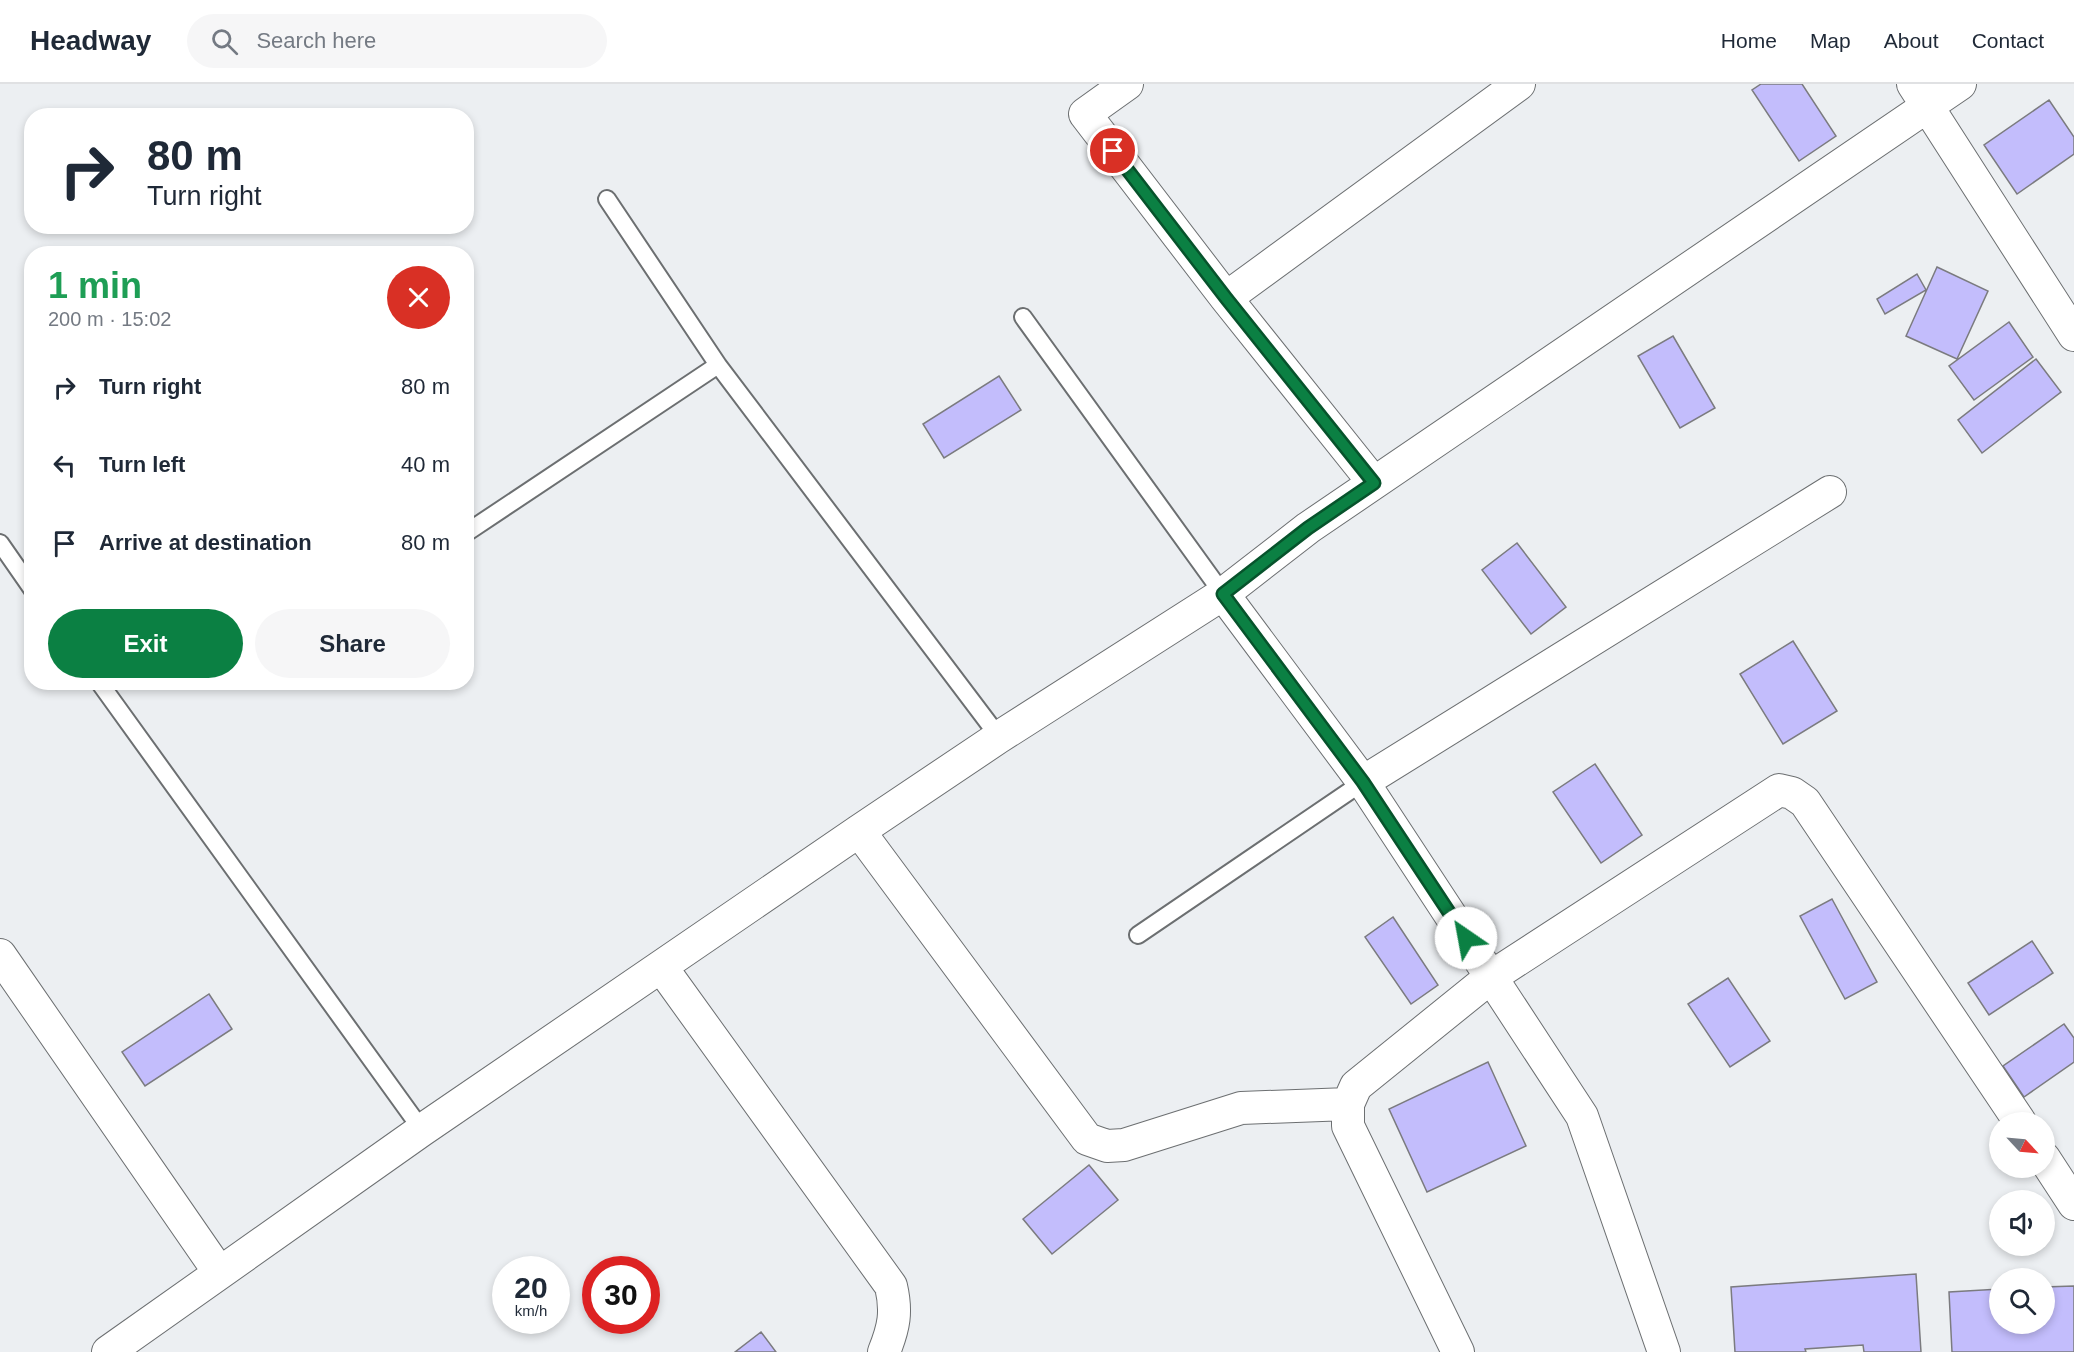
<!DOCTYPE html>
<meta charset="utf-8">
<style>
:root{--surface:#fff;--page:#f6f6f7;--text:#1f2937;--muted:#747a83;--line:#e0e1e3;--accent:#0b8043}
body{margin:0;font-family:Arial,sans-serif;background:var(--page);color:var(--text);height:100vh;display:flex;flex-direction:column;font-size:22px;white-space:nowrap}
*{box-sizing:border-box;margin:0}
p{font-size:20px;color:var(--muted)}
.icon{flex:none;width:33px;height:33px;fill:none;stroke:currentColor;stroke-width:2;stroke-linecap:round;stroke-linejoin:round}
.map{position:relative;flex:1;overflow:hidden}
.sheet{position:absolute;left:24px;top:162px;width:450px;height:444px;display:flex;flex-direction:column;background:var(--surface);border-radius:24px;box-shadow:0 3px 9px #0003}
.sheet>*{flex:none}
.hud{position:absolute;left:24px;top:24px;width:450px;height:126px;border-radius:24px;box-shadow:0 3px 9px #0003;background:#fff;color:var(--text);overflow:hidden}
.needle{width:39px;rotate:116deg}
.buttons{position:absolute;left:1989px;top:1028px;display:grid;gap:12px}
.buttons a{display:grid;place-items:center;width:66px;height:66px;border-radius:50%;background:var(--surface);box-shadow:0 3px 9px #0003;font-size:30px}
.speed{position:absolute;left:492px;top:1172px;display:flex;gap:12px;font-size:30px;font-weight:700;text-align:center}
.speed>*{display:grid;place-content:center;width:78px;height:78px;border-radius:50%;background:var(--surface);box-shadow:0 3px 9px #0003;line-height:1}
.speed small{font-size:15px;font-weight:400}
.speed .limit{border:9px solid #d22;background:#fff;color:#111}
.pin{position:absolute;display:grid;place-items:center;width:51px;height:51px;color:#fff;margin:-26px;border:3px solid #fff;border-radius:50%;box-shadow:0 2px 6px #0007}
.me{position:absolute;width:66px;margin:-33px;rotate:327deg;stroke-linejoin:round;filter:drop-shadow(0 0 4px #0008)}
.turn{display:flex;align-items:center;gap:21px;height:126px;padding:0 24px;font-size:27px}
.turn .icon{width:78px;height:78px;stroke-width:2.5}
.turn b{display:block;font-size:42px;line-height:51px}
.round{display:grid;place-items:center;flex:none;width:63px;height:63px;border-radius:32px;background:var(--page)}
.headline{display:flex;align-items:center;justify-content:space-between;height:102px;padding:0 24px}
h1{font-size:36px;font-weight:800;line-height:45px;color:#1e9e55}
.button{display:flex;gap:12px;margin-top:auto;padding:12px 24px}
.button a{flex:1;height:69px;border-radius:36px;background:var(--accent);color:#fff;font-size:24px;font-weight:800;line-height:69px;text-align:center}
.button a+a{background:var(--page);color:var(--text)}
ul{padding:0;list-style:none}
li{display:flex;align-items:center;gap:18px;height:78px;padding:0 24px}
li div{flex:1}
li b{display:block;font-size:22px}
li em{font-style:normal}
header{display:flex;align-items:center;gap:36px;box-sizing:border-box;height:84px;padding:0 30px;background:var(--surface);border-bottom:2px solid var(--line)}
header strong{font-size:28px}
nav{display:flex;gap:33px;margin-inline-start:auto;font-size:21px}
.search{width:420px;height:54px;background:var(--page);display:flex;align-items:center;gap:15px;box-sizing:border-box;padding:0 21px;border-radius:33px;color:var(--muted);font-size:22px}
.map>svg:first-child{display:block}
</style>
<header>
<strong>Headway</strong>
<div class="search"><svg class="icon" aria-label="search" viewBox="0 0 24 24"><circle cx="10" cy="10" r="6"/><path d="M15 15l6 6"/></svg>Search here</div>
<nav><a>Home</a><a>Map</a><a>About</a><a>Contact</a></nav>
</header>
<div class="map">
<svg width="2074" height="1268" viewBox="0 0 2074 1268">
<rect width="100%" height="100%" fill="#eceff2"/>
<!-- building -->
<path fill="#c3bdfc" stroke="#7b7b7f" stroke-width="1.5" d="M1761 0H1802L1836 52 1799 77 1752 6Z
M2049 16 2074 53V70L2017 110 1984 61Z
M1937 183 1988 207 1957 275 1906 252Z
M1917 190 1926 206 1885 230 1877 215Z
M2009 238 2033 273 1974 316 1949 282Z
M1673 252 1715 324 1680 344 1638 272Z
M2036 275 2061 308 1982 369 1958 336Z
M999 292 1021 326 944 374 923 340Z
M1517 459 1566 523 1531 550 1482 486Z
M1793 557 1837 627 1783 660 1740 590Z
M1595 680 1642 751 1601 779 1553 708Z
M1832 815 1877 898 1845 915 1800 832Z
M1393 833 1438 901 1411 920 1365 853Z
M2032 857 2053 889 1989 931 1968 899Z
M1728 894 1770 957 1730 983 1688 920Z
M209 910 232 945 145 1002 122 968Z
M2064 940 2074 954V978L2024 1013 2003 982Z
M1488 978 1526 1062 1427 1108 1389 1025Z
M1089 1081 1118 1116 1052 1170 1023 1135Z
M1916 1190 1921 1268H1864L1863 1261 1805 1265 1806 1268H1735L1731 1203Z
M2074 1202V1268H1952L1949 1208 2000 1205V1239H2044V1203Z
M761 1248 776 1268H735Z"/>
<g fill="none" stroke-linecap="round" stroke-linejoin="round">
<defs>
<path id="service" d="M607 115 718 281 999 653
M1023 233 1223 510
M466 449 718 281
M0 459 32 505
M99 598 422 1046
M1138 851 1363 698"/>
<path id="minor" d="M1127 0 1085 30 1226 214
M1913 0 2074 251
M1374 399 1226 214 1519 0
M1223 510 1363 698 1491 893 1779 706 1792 709 1805 718 2020 1038
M1363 698 1830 408
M859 747 1087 1055 1107 1062 1124 1061 1241 1024 1348 1020
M0 871 219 1188
M662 884 891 1202C897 1228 894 1243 884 1268
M2044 1074 2074 1120
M108 1268 422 1046 859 747 999 653 1223 510 1308 444 1960 0
M1458 1268 1348 1042V1020L1356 1002 1491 893 1582 1032 1664 1268"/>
</defs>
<!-- service casing -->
<use href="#service" stroke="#6c6f71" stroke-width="20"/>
<!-- minor casing -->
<use href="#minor" stroke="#6c6f71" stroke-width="34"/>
<!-- service -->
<use href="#service" stroke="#fff" stroke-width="16"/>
<!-- minor -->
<use href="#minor" stroke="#fff" stroke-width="32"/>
</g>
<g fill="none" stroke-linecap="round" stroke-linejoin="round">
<defs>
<path id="route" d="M1113 67 1226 214 1374 399 1308 444 1223 510 1363 698 1466 854"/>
</defs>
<!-- route casing -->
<use href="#route" stroke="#07532c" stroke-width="15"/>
<!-- route -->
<use href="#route" stroke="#0b8043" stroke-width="10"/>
</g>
</svg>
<div class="buttons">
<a><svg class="needle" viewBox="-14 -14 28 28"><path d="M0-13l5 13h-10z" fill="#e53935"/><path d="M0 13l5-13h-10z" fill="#747a83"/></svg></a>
<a><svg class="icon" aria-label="sound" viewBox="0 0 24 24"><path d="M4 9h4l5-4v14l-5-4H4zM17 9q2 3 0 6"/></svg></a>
<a><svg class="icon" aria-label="search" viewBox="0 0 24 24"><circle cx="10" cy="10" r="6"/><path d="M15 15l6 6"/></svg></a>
</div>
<div class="speed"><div>20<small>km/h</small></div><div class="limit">30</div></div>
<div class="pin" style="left:1113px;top:67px;background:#d93025"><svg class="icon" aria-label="arrive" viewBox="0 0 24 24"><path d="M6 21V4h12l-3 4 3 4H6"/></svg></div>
<svg class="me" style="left:1466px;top:854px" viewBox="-20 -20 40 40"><circle r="19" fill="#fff"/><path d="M0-13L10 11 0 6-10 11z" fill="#0b8043"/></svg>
<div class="hud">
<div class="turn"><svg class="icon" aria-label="right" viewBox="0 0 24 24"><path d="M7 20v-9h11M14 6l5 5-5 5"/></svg><div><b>80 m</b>Turn right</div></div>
</div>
<section class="sheet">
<div class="headline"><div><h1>1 min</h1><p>200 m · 15:02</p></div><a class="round" style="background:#d93025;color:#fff"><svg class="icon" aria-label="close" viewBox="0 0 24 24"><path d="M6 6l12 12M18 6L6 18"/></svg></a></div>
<ul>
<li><svg class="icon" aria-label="right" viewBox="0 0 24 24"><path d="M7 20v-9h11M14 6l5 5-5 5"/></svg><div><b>Turn right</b></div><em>80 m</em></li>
<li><svg class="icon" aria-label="left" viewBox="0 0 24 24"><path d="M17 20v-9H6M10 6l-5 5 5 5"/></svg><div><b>Turn left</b></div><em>40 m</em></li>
<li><svg class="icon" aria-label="arrive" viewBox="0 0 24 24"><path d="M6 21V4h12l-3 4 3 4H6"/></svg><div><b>Arrive at destination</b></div><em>80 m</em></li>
</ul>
<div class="button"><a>Exit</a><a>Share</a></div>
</section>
</div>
